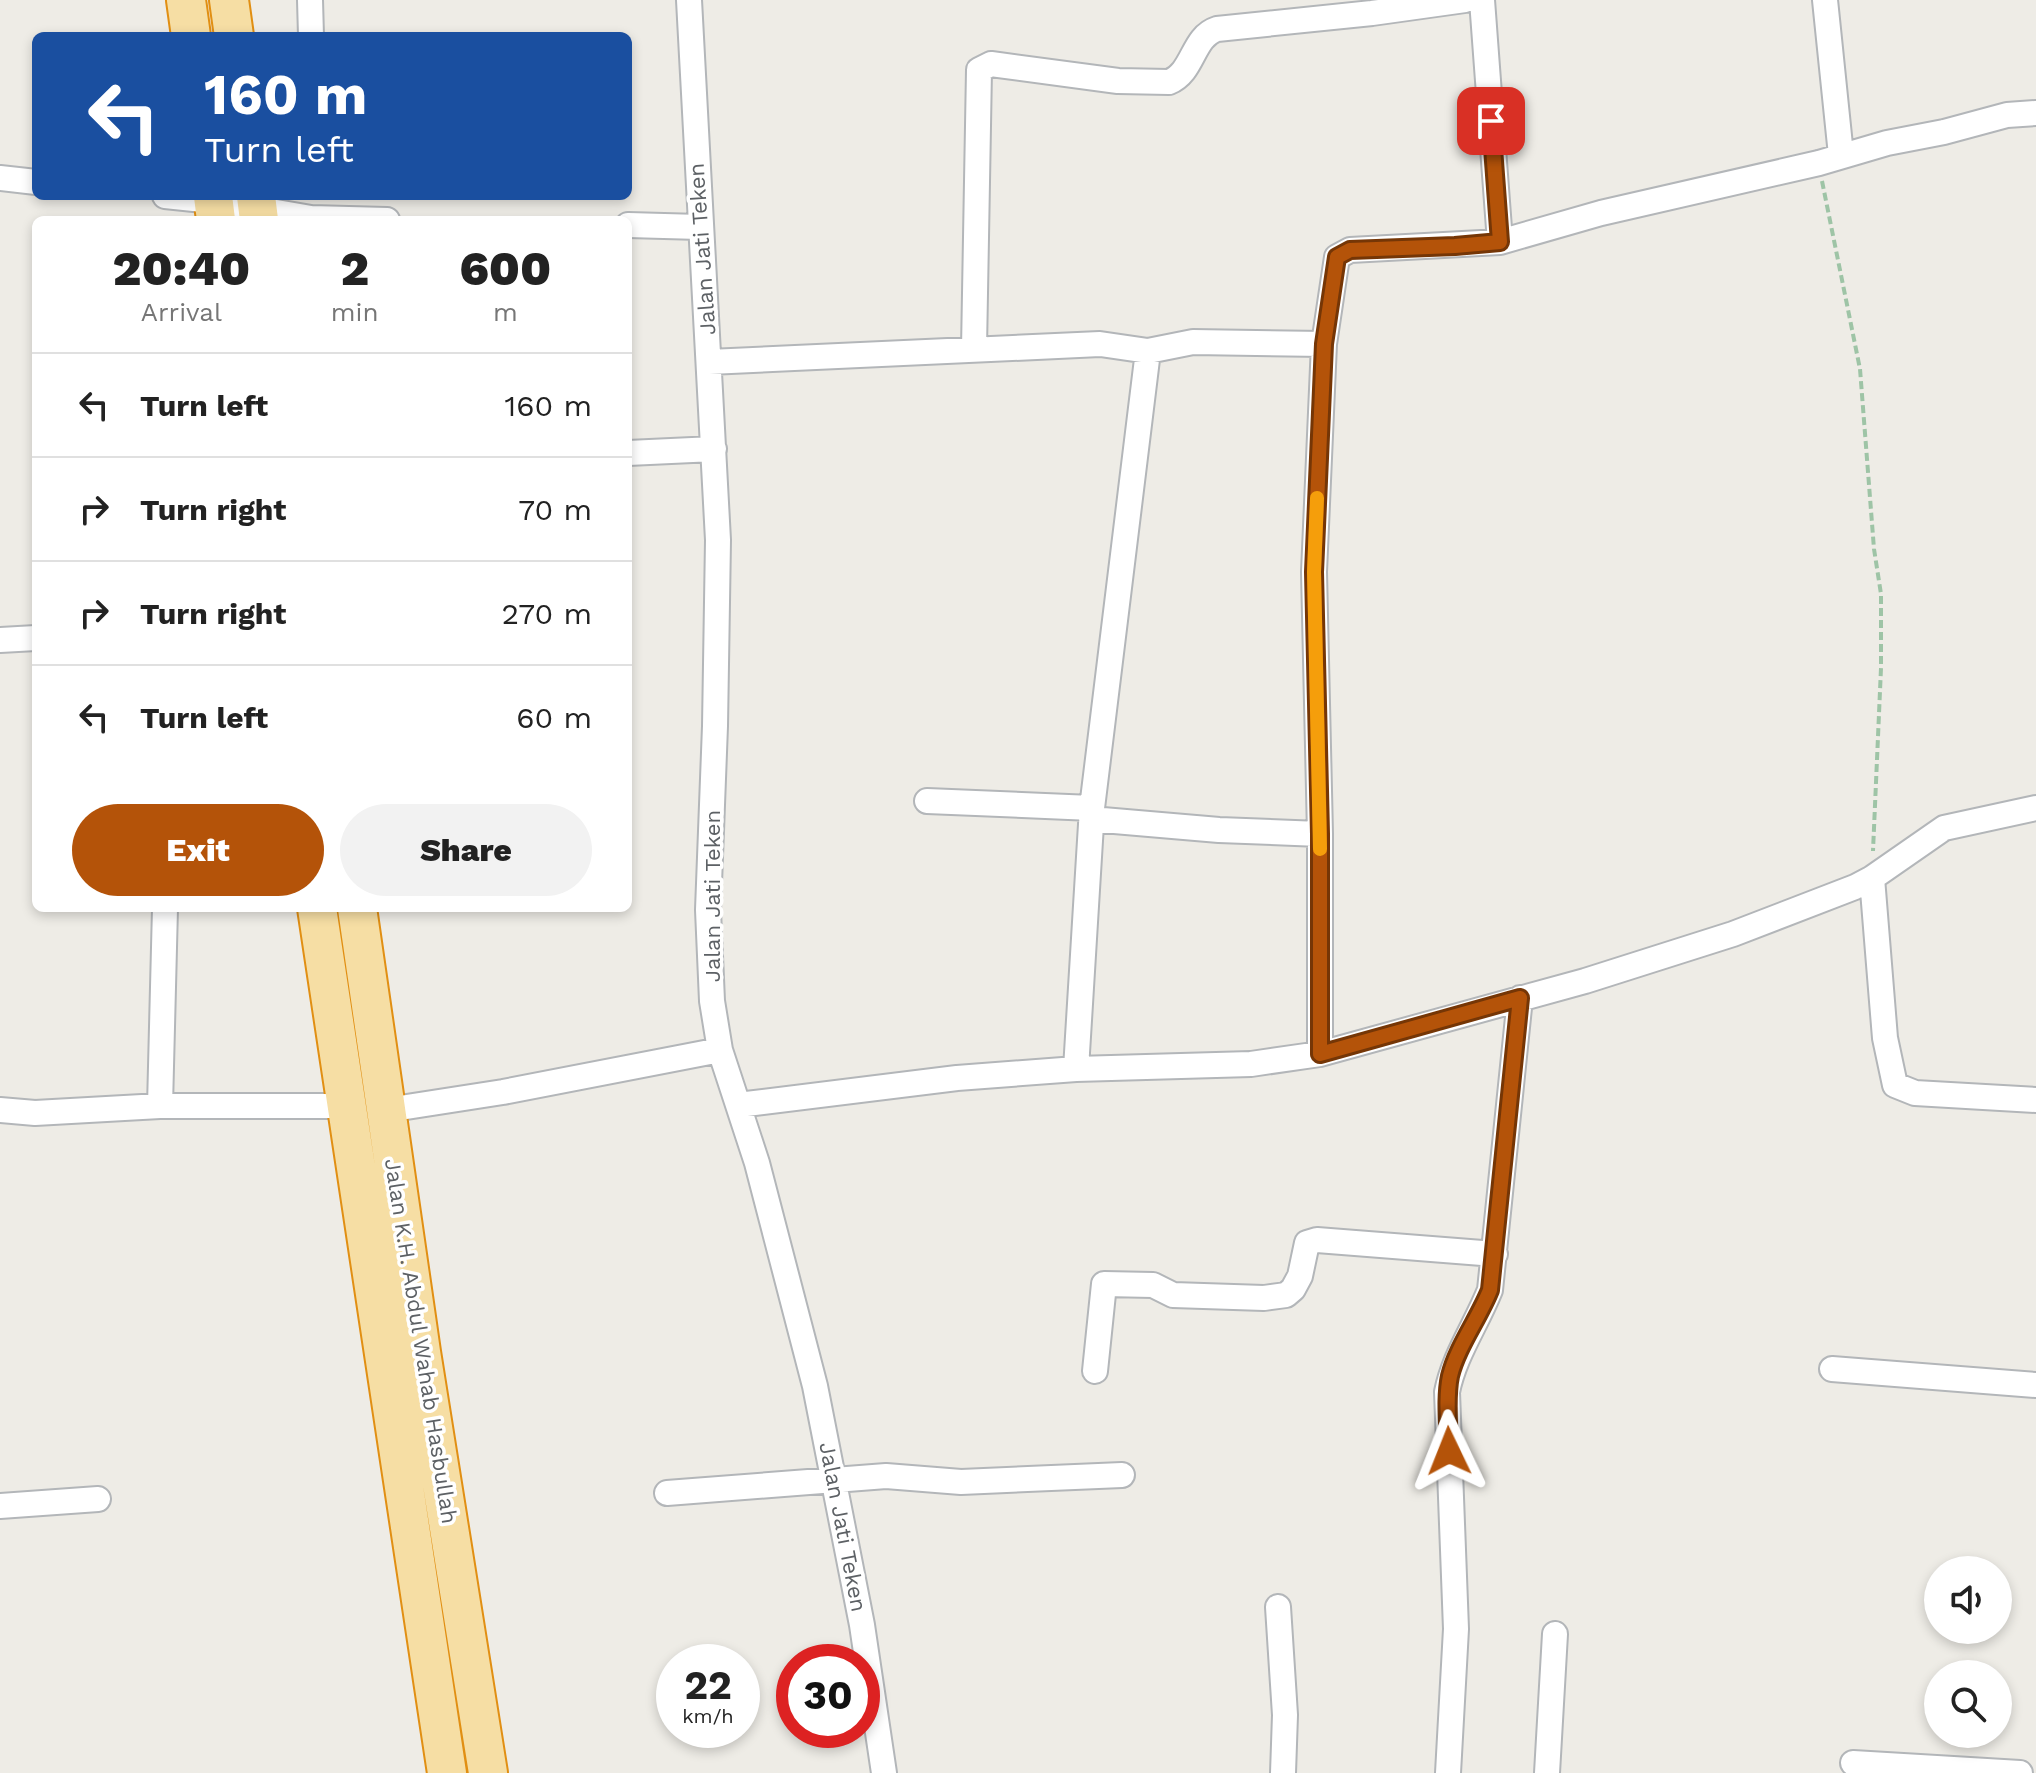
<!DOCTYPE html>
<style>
:root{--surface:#fff;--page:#f2f2f2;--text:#222;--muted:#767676;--line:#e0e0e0;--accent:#b45309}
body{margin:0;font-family:"Work Sans",sans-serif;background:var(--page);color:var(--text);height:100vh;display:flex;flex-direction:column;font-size:30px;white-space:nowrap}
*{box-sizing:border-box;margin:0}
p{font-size:26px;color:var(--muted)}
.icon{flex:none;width:44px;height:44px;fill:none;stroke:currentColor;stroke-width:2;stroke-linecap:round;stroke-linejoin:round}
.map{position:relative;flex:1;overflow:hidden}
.panel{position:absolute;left:32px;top:216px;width:600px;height:696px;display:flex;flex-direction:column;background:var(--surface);border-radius:12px;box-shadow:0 4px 12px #0003}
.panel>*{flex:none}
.top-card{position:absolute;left:32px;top:32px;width:600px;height:168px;border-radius:12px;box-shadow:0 4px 12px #0003;background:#1a4fa0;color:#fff;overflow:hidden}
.buttons{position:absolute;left:1924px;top:1556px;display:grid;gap:16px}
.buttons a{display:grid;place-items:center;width:88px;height:88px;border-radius:50%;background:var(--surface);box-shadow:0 4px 12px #0003;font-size:40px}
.speed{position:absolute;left:656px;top:1644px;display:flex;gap:16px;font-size:40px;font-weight:700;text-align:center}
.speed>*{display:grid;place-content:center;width:104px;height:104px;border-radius:50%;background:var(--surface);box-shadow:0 4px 12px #0003;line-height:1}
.speed small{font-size:20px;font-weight:400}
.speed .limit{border:12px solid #d22;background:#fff;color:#111}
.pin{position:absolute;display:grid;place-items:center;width:68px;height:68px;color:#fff;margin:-34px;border-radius:16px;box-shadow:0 4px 12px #0006}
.me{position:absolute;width:88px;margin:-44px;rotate:358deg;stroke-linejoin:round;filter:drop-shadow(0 0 6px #0008)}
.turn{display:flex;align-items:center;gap:28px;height:168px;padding:0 40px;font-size:36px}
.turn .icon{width:104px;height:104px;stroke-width:2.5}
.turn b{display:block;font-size:56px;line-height:68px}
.eta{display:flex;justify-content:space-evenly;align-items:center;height:136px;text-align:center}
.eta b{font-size:48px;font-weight:800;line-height:56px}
.primary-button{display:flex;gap:16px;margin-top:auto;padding:16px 40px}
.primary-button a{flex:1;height:92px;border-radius:48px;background:var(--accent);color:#fff;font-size:32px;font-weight:800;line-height:92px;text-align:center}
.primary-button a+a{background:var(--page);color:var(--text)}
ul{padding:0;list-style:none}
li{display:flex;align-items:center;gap:24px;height:104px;padding:0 40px;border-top:2px solid var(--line)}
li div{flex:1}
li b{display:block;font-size:30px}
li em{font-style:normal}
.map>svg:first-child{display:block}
</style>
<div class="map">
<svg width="2036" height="1773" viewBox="0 0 2036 1773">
<rect width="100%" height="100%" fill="#eeece6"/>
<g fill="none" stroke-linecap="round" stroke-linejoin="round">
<defs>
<path id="minor" d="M310 0 311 36
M689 0 718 540 715 726 708 910 712 1001 720 1050 757 1163 815 1386 862 1625 884 1773
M1482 0 1500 242
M1825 0 1841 155
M0 178 36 182
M165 196 213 201 311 218 387 220
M628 225 700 227
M974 349 979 70 991 64 1118 81 1169 82C1194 72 1192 37 1217 29L1372 13 1465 0
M1148 351 1193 342 1324 344
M709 362 1100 344 1148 351 1092 808 1076 1069
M628 453 714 449
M0 640 36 638
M927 801 1092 808
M1091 819 1219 830 1320 834
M1872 878 1885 1038 1895 1085 1915 1093 2036 1100
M1320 1054V834L1314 572 1324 344 1337 257 1350 250 1500 242 1601 213 1819 163 1887 143 1944 132 2007 115 2036 113
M738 1105 957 1078 1076 1069 1251 1064 1320 1054 1585 981 1733 934 1855 887 1872 878 1944 828 2036 808
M160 1106 165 908
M386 1107 400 1108 503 1092 720 1050
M0 1110 35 1113 160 1106H346
M1832 1369 2036 1385
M1095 1371 1104 1284 1153 1285 1173 1295 1264 1298 1286 1295 1293 1289 1300 1276 1307 1243 1317 1240 1495 1254
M667 1493 886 1476 961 1482 1122 1475
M0 1506 98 1499
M1278 1607 1285 1715 1283 1773
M1853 1763 2020 1773
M1448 1773 1456 1629 1447 1392C1454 1356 1476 1325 1490 1290L1520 998
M1547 1773 1555 1634"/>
<path id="trunk" d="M186 0 191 36
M229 0 234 36
M213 196 216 220
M256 196 259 220
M317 908 447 1773
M357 908 421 1352 488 1773"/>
</defs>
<!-- minor casing -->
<use href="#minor" stroke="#b3b6b9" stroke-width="28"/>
<!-- trunk casing -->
<use href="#trunk" stroke="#e18f13" stroke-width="42"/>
<!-- path -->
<path stroke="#9ec4a6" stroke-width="4" stroke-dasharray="8 4" stroke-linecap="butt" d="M1822 181 1860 369 1874 549 1881 594V668L1873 851"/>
<!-- minor -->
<use href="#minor" stroke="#fff" stroke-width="24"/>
<!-- trunk -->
<use href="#trunk" stroke="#f6dea4" stroke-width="38"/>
</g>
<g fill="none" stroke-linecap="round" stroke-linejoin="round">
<defs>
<path id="route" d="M1449 1451C1449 1427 1445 1400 1450 1376 1457 1347 1479 1318 1490 1290L1520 998 1320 1054V834L1314 572 1324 344 1337 257 1350 250 1455 246 1500 242 1491 121"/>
</defs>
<!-- route casing -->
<use href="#route" stroke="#753606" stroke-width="20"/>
<!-- route -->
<use href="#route" stroke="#b45309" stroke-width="14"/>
<!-- slow -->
<path stroke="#f59e0b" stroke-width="14" d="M1317 498 1314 572 1320 849"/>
</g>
<g text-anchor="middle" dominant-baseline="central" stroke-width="7" stroke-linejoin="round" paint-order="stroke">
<!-- street labels -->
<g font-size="22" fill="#5d6165" stroke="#fff">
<text transform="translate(702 249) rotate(-94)">Jalan Jati Teken</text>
<text transform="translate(712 896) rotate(-90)">Jalan Jati Teken</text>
<text transform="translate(421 1341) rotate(81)">Jalan K.H. Abdul Wahab Hasbullah</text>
<text transform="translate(843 1527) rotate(79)">Jalan Jati Teken</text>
</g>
</g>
</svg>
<div class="buttons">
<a><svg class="icon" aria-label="sound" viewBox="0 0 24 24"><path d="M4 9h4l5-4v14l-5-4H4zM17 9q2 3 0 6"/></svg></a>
<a><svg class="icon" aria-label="search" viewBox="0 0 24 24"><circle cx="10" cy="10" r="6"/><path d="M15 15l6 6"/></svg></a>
</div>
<div class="speed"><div>22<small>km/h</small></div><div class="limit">30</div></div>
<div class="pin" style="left:1491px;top:121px;background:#d93025"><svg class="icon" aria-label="arrive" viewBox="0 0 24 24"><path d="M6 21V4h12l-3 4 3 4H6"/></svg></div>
<svg class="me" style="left:1449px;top:1451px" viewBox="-20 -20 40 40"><path d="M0-17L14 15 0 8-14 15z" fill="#b45309" stroke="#fff" stroke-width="4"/></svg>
<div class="top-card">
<div class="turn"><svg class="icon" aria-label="left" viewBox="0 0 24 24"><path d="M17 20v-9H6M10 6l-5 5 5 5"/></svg><div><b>160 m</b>Turn left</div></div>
</div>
<section class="panel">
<div class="eta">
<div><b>20:40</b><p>Arrival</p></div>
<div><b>2</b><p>min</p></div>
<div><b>600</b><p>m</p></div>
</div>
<ul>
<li><svg class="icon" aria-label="left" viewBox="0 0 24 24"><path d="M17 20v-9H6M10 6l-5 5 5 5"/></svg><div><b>Turn left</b></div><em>160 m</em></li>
<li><svg class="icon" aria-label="right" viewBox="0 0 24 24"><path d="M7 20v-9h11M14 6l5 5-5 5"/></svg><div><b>Turn right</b></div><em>70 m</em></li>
<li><svg class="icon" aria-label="right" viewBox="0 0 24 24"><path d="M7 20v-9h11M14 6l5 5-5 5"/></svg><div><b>Turn right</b></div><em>270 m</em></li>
<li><svg class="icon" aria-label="left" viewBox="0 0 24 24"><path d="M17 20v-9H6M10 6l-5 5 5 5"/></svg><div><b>Turn left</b></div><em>60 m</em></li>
</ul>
<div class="primary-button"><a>Exit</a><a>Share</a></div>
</section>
</div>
